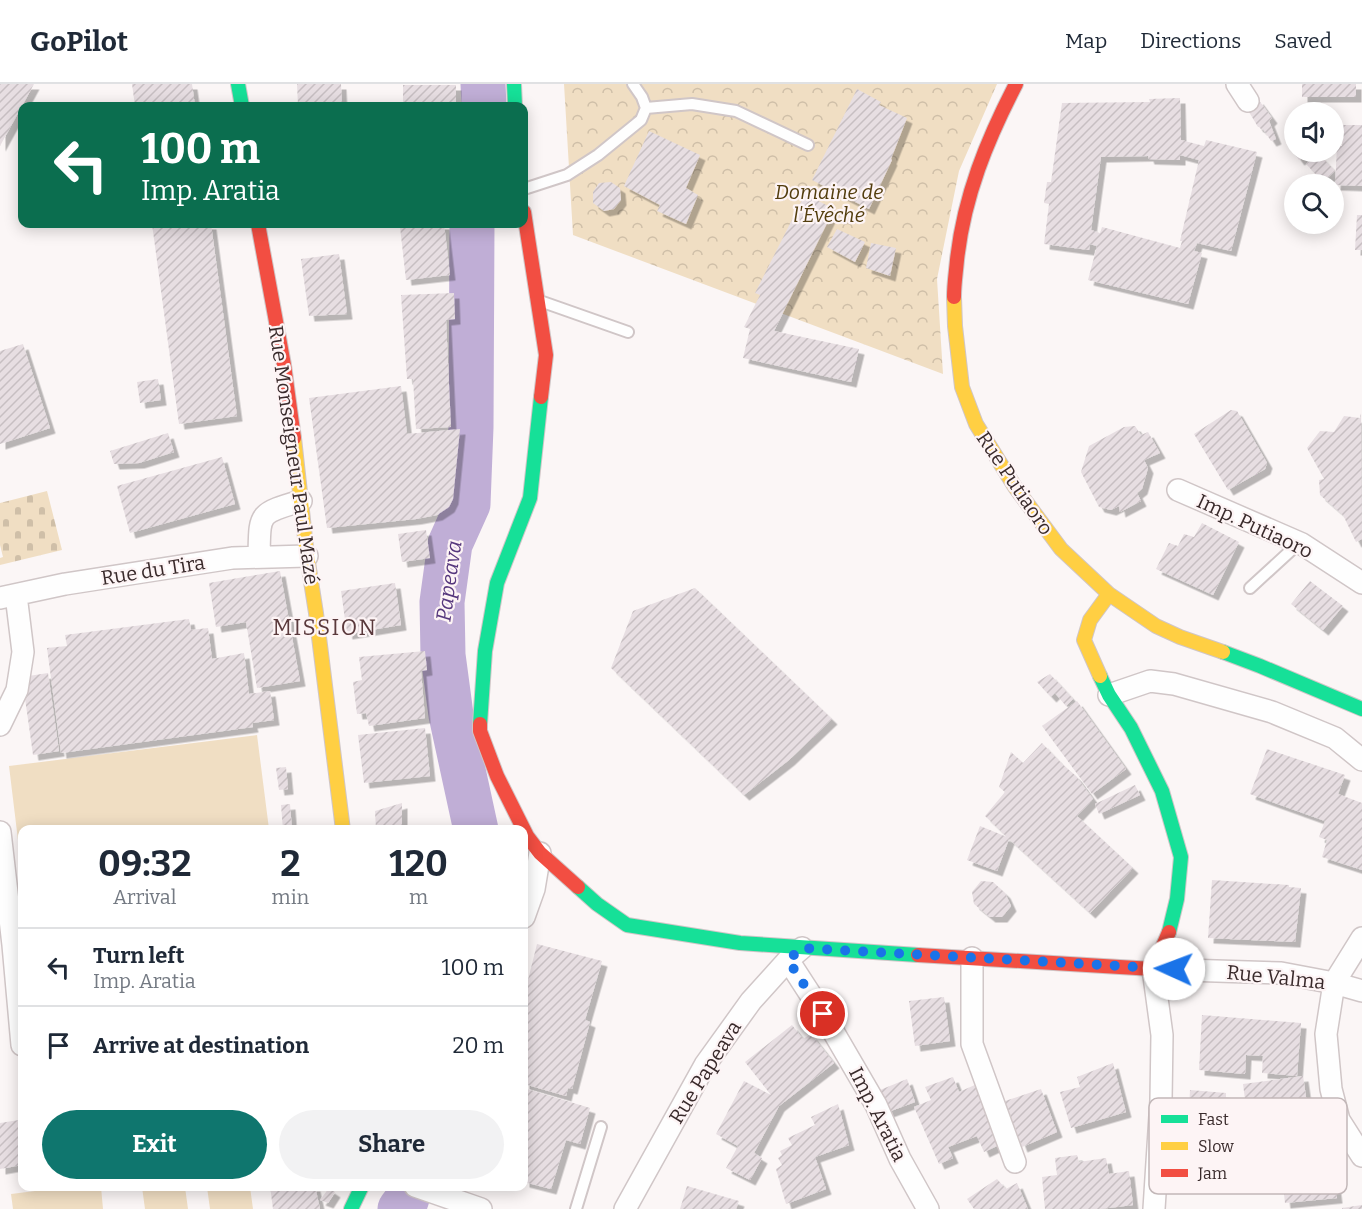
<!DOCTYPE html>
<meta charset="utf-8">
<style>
:root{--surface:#fff;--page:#f2f2f3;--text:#1f2937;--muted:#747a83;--line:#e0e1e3;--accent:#0f766e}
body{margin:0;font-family:Bitter,serif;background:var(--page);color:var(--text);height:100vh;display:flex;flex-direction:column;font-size:22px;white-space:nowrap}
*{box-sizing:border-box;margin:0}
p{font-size:20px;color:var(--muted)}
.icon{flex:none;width:33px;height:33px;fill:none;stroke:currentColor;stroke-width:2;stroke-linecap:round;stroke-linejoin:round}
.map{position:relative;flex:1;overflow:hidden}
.details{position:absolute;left:18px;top:741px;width:510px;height:366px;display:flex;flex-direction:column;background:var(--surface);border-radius:12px;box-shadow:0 3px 15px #0003}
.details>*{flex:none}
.guide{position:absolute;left:18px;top:18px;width:510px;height:126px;border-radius:12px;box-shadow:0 3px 15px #0003;background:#0b6e4f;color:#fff;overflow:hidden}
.buttons{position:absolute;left:1284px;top:18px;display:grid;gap:12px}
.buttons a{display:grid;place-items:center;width:60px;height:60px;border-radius:50%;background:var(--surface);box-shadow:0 3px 15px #0003;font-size:30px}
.pin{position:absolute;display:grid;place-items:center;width:51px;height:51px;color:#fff;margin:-26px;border:3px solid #fff;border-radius:50%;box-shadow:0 2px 6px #0007}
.me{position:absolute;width:66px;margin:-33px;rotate:272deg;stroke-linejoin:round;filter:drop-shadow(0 0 4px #0008)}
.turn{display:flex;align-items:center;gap:21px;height:126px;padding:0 24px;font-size:27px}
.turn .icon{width:78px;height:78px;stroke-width:2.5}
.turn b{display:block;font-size:42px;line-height:51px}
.eta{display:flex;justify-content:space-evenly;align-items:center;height:102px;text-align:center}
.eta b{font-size:36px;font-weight:700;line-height:42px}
.button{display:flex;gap:12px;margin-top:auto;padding:12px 24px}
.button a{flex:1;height:69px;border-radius:36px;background:var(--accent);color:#fff;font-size:24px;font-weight:700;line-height:69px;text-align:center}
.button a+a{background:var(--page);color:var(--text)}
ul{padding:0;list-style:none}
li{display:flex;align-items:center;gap:18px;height:78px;padding:0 24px;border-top:2px solid var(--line)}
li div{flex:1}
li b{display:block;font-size:22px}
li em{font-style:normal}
header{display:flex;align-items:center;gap:36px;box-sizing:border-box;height:84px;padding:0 30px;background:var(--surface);border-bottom:2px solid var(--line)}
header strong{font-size:28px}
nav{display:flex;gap:33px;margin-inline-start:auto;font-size:21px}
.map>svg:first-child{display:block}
</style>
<header>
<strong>GoPilot</strong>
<nav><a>Map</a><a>Directions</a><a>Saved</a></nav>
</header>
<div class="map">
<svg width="1362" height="1125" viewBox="0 0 1362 1125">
<defs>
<pattern id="cemetery-stones" width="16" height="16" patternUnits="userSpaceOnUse" patternTransform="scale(1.5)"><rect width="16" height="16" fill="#f0dec3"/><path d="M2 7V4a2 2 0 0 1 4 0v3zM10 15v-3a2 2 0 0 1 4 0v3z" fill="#cfbfa8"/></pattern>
<pattern id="park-crowns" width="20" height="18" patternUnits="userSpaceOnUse" patternTransform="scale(1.5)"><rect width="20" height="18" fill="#f0dec3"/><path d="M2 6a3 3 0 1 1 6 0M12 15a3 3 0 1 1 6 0" fill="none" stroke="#cfbfa8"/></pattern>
<pattern id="building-hatch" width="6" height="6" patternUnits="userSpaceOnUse" patternTransform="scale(1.5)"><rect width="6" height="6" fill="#e7dee2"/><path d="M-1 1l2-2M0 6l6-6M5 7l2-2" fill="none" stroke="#c7bfc2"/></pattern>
<filter id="shadow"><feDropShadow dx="5.5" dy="5.5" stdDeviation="0" flood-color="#0004"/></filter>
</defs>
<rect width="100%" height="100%" fill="#fbf6f6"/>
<!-- cemetery -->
<path fill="url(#cemetery-stones)" d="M47 407 62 466 0 481V474L3 473 0 461V419Z"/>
<!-- park -->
<path fill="url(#park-crowns)" d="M564 0H997L959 87 937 195 943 290 573 151Z"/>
<!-- garden -->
<path fill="#f0dec3" d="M257 651 269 745 22 746V789L9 682Z
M67 1103H101L103 1125H13L11 1110Z
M142 1103H185L188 1125H145Z
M207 1103H250L253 1125H210Z"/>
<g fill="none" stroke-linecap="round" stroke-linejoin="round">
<!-- river -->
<path stroke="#c0aed6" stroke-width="45" d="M483 0 484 22
M472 140 471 343 468 420 450 460 442 518 443 571 451 631 476 746
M400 1125 406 1117 411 1102"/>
</g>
<!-- building -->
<path fill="url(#building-hatch)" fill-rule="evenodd" filter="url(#shadow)" d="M0 0H34L0 62Z
M132 0H192L195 22H135Z
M297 0H341L342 22H298Z
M1302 0H1356V13H1302Z
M403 1H456V22H403Z
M857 5 881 18 879 21 907 34 891 75 892 76 869 125 812 96Z
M1180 14 1181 56 1204 62 1206 56 1257 68 1231 167 1197 159 1194 167 1202 169 1188 220 1088 196 1097 162 1090 160 1089 166 1044 160 1049 120 1044 119 1047 98H1051L1062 19 1150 18 1149 15ZM1180 71 1199 76 1180 157H1182L1180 164 1102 143 1100 149 1091 146 1101 73 1148 72 1149 75 1180 76Z
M1258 15 1272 34 1269 37 1276 55 1271 57 1263 45 1262 46 1259 43H1258L1246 23Z
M1343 41H1362V102L1335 101 1337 62H1342Z
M649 47 700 71 686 104 698 111 686 140 657 127 660 121 624 102Z
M1294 56V68H1310L1299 76 1288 61Z
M1318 69 1335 87 1323 98 1306 80Z
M611 98 620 104 621 116 614 125 604 127 593 119V108L599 99Z
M805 110 834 125 774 247 859 265 851 298 743 274 750 245 744 243 760 211 755 209Z
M1357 131H1362V166H1355Z
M152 140H211L237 332 179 340Z
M435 140H444L450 191 406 196 400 143Z
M837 145 865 158 855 178 827 163Z
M871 159 896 164 890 192 866 184Z
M339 170 347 230 309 232 301 175Z
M454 209 455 235 446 236 451 343 416 345 413 295H407L401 211Z
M23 260 50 344 0 360V267Z
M158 295 161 316 140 319 137 298Z
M401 302 407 350 460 345 453 415 449 423 437 431 416 435 327 444 309 314Z
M1231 326 1237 327 1267 379 1265 385 1228 406 1194 350Z
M1361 329 1362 455 1356 458 1343 431 1320 411 1319 396 1324 395 1307 364 1320 347 1334 348 1344 332 1360 334Z
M1135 342 1141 351 1148 348 1160 369 1144 376 1148 384 1142 405 1137 409 1141 417 1120 428 1119 422 1111 426 1099 423 1081 388 1089 362 1124 343Z
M168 349 174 368 139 379 114 380 110 367Z
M222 373 235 420 130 449 117 402Z
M1202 439 1239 458 1213 511 1156 485 1169 459 1178 462 1184 450 1194 453Z
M426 446 430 474 402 478 398 450Z
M280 487 300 597 257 604 246 538 216 543 209 499Z
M1310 497 1343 522 1323 546 1291 520Z
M395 499 401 541 347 550 341 507Z
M695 504 832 635 789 676 744 711 611 584 633 527Z
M189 535 191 546 208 544 212 575 244 569 249 610 270 607 274 636 252 639 253 643 61 669 47 564 67 562 65 551Z
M425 567 427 586 421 587 425 634 369 642 366 629 357 630 353 598 362 596 359 573Z
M48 589 59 667 33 671 22 593Z
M1050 590 1073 615 1066 622 1055 609 1051 613 1037 598Z
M1077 617 1126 685 1092 710 1042 642Z
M425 644 430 692 364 699 358 651Z
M1042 659 1062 680 1076 692 1093 715 1077 732 1133 784 1090 829 1009 755 997 787 967 776 980 742 1007 753 985 732 1005 708 999 703 1011 668 1023 679Z
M1267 665 1345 691 1338 710 1362 719V786L1322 773 1327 756 1319 753 1325 737 1250 710Z
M286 683 288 705 279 706 276 684Z
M1135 701 1140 711 1099 730 1095 720Z
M402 719V741H415L416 746H376L375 727Z
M290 720 292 746H283L281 721Z
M1212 796 1289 801V803L1301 804 1295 858 1208 854Z
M981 797 993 798 1005 809 1011 822 1002 833H990L974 820 972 808Z
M537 860 602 877 585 936 590 938 572 1005 568 1004 566 1012 524 1000V912Z
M944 913 950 957 915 962 909 917Z
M1202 931 1301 939 1297 992 1262 989 1263 972 1246 971 1245 990 1199 986Z
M792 941 803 955 811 950 834 979 779 1022 754 1069 762 1074 750 1096 726 1084 738 1062 716 1050 744 997 771 1011 745 978Z
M1113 979 1126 1028 1071 1044 1060 1008 1080 1003 1077 993Z
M1303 992 1310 1040 1249 1046 1243 1000Z
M953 993 959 1008 977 1000 999 1061 984 1068 977 1052 948 1063 953 1074 939 1080 914 1023 931 1016 925 1003Z
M907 995 915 1018 888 1028 880 1006Z
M524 1004 590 1024 580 1060 566 1056 551 1105 524 1098Z
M1041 1005 1057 1048 1022 1063 1005 1017Z
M1190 1006 1226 1009V1046H1232L1230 1084 1186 1083Z
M838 1020 849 1061 815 1073 826 1105 786 1120 776 1085 782 1081 778 1074 782 1071 780 1067 792 1061 788 1054 815 1041 811 1033Z
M19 1036 22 1059V1081L0 1085V1039Z
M1317 1064 1319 1084 1333 1082 1337 1114 1285 1119 1279 1068Z
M1077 1071 1079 1078 1106 1074 1109 1090 1129 1087 1133 1121 1100 1125H1045L1042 1093 1057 1091 1055 1074Z
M997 1095 1006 1105 1017 1099 1028 1125H974L967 1115Z
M270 1102H315L320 1125H273Z
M687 1102 739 1117 736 1125H680Z
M329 1104 335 1108 328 1119 320 1116Z
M1362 1121V1125H1342V1124Z"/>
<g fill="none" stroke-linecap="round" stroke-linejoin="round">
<defs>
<path id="lane" d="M646 24 692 20 736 27 808 61
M524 105 567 91 598 71 641 36 646 24 642 13 633 0
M540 217 628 248
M1250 504 1299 459
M576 1125 601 1043"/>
<path id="street" d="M1237 0 1248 17
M1178 406 1302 460 1362 499
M259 473C260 429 257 430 301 417
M0 514 65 500 232 474 307 472
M1109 611 1150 597 1174 600 1272 628 1335 654 1362 676
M0 641 17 606 23 568 16 511
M0 748 13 861 22 961
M524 833 534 805 540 769
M1362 854 1334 899 1326 950 1331 1005 1339 1036 1362 1072
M972 874V960L1015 1078
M788 876 823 930 876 1021 900 1075 928 1125
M415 1102 481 1125
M625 1125 705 981 751 917 788 876 802 864
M1154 1125 1161 1016 1162 951 1153 885 1281 889 1334 899 1362 907"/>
<path id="fast" d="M238 0 242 22
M514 0 515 22
M1223 568 1260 582 1362 625
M1100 592 1109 611 1131 644 1162 707 1181 773 1177 815 1169 848
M480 640 485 567 497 499 530 414 541 313
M578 803 597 820 627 841 740 859 918 871
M351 1125 362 1102"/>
<path id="slow" d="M954 213 955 242 962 303 976 340 1015 403 1061 465 1109 510 1156 542 1180 553 1223 568
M294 354 307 472 316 529 343 746
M1100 592 1084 556 1090 536 1109 510"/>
<path id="jam" d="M524 128 546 271 541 313
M258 140 284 281 294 354
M954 213C954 200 956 188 957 176 964 112 987 56 1016 0
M480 640V647L497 692 527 752 540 769 578 803
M918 871 1153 885 1169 848"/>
</defs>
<!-- lane casing -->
<use href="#lane" stroke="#d0c6c7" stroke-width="14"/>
<!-- street casing -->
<use href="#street" stroke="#d0c6c7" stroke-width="24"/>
<!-- fast casing -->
<use href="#fast" stroke="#d0c6c7" stroke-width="16"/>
<!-- slow casing -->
<use href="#slow" stroke="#d0c6c7" stroke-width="16"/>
<!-- jam casing -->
<use href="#jam" stroke="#d0c6c7" stroke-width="16"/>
<!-- lane -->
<use href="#lane" stroke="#fefefe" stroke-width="10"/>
<!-- street -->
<use href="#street" stroke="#fefefe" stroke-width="21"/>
<!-- fast -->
<use href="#fast" stroke="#16e098" stroke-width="14"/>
<!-- slow -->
<use href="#slow" stroke="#ffcf43" stroke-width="14"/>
<!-- jam -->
<use href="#jam" stroke="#f24e42" stroke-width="14"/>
</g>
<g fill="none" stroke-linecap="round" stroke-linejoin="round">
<!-- route -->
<path stroke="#1a73e8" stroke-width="10" stroke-dasharray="0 18" d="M823 930 788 876 802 864 1174 885"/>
</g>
<g text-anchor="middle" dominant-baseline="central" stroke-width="4.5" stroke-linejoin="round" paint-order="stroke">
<!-- park labels -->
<g font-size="20" font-style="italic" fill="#533d0d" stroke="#fdf4f5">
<text x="829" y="108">Domaine de<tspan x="829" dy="23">l'Évêché</tspan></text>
</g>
<!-- street labels -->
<g font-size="20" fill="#392a2b" stroke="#fdf4f5">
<text transform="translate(294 371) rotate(82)">Rue Monseigneur Paul Mazé</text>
<text transform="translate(1015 399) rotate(56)">Rue Putiaoro</text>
<text transform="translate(1255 442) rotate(25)">Imp. Putiaoro</text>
<text transform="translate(153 486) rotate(-9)">Rue du Tira</text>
<text transform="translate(1276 893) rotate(6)">Rue Valma</text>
<text transform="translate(705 988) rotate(-58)">Rue Papeava</text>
<text transform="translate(878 1030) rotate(63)">Imp. Aratia</text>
</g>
<!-- water labels -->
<g font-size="21" font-style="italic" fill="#56377d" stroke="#fdf4f5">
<text transform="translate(449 497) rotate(-82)">Papeava</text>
</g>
<!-- quarter labels -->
<g font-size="22" letter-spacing="1.5" fill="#5a393c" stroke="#fdf4f5">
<text x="325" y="543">MISSION</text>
</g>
</g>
<!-- legend -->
<rect x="1149" y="1014" width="198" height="96" rx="9" fill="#fdf4f5" stroke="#c2b7b8" stroke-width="1.5"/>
<rect x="1161" y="1031" width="27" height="8" fill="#16e098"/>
<rect x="1161" y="1058" width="27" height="8" fill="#ffcf43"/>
<rect x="1161" y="1085" width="27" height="8" fill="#f24e42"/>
<g font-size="16" fill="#392a2b">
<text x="1198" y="1041">Fast</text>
<text x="1198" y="1068">Slow</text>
<text x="1198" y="1095">Jam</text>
</g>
</svg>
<div class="buttons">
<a><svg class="icon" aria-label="sound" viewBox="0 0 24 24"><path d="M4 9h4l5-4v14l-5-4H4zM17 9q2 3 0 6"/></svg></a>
<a><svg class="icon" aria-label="search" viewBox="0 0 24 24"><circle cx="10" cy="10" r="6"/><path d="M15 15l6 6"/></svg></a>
</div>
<div class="pin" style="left:823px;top:930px;background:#d93025"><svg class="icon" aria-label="arrive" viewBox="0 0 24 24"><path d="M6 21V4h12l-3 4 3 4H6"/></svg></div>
<svg class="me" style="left:1174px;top:885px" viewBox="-20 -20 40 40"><circle r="19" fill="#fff"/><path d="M0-13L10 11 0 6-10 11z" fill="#1a73e8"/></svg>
<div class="guide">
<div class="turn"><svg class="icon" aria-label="left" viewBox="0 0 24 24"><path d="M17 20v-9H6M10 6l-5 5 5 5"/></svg><div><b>100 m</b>Imp. Aratia</div></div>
</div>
<section class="details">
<div class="eta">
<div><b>09:32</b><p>Arrival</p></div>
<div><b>2</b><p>min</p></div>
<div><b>120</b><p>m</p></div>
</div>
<ul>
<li><svg class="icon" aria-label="left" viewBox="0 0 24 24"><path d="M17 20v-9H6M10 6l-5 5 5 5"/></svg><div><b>Turn left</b><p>Imp. Aratia</p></div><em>100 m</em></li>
<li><svg class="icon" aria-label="arrive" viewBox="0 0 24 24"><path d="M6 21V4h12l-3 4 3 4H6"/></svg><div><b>Arrive at destination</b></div><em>20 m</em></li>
</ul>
<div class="button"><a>Exit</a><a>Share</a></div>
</section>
</div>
